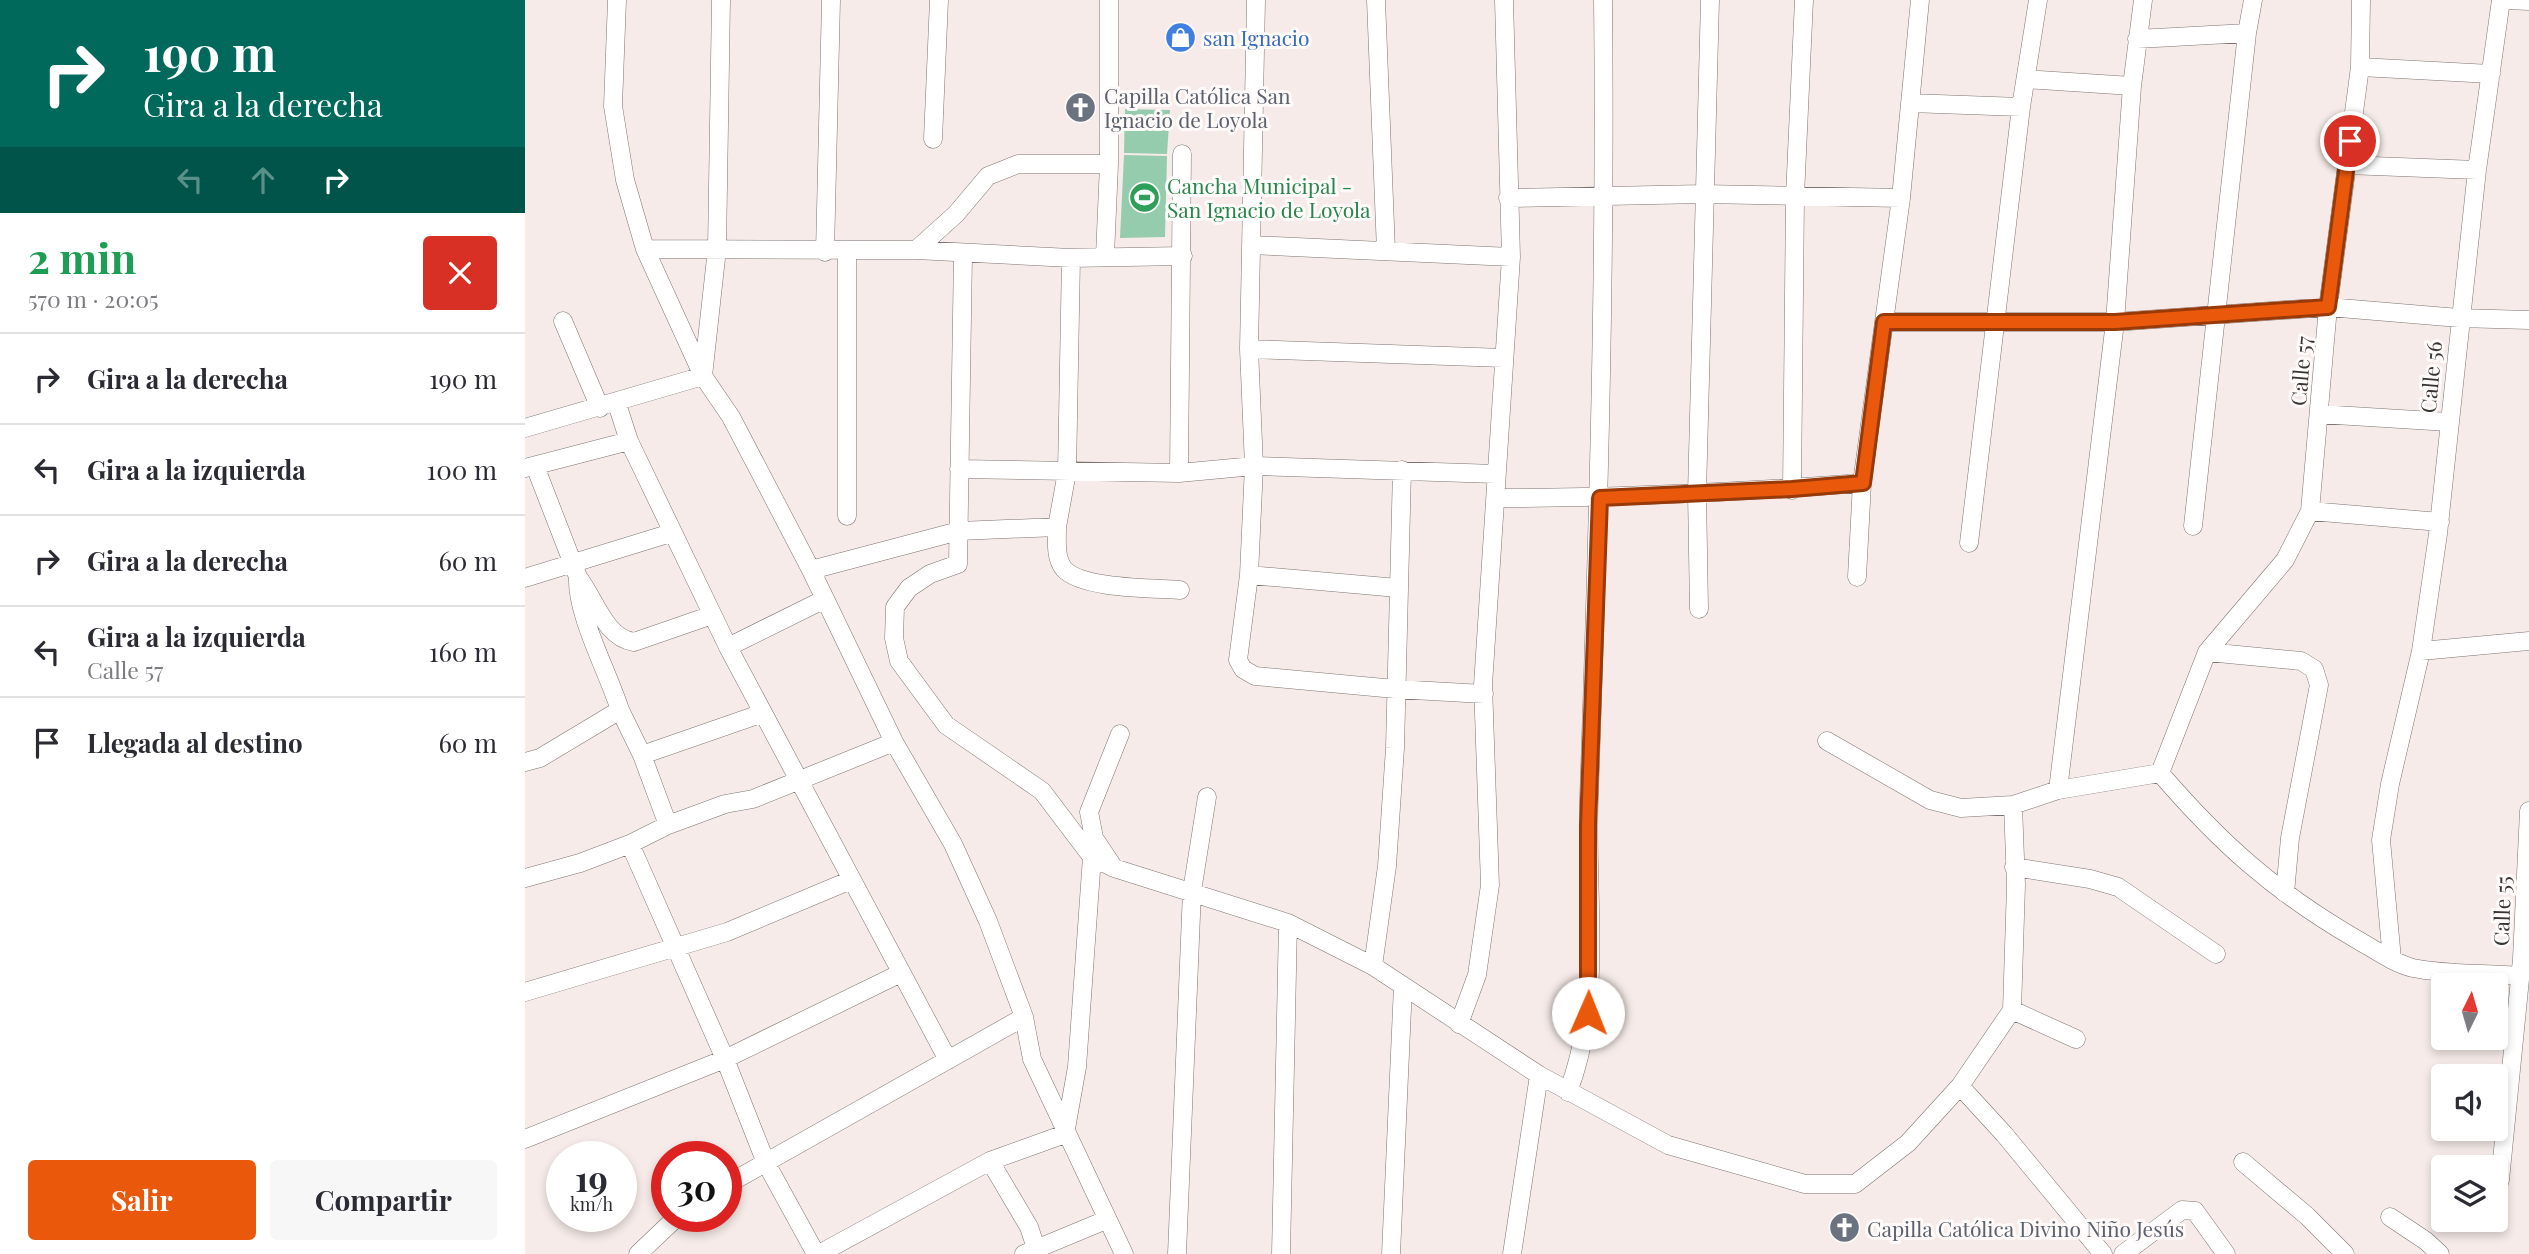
<!DOCTYPE html>
<html lang="es">
<meta charset="utf-8">
<style>
:root{--surface:#fff;--page:#f7f7f7;--text:#2b2b33;--muted:#7c7c81;--line:#e1e1e2;--accent:#ea580c}
body{margin:0;font-family:"Playfair Display",serif;background:var(--page);color:var(--text);height:100vh;display:flex;flex-direction:column;font-size:26px;white-space:nowrap}
*{box-sizing:border-box;margin:0}
p{font-size:23px;color:var(--muted)}
.icon{flex:none;width:38px;height:38px;fill:none;stroke:currentColor;stroke-width:2;stroke-linecap:round;stroke-linejoin:round}
.map{position:relative;flex:1;overflow:hidden}
.sheet{display:flex;flex-direction:column;background:var(--surface);width:525px}
.sheet>*{flex:none}
.top-card{background:#00695c;color:#fff;overflow:hidden}
.needle{width:46px;rotate:5deg}
.tools{position:absolute;left:1906px;top:973px;display:grid;gap:14px}
.tools a{display:grid;place-items:center;width:77px;height:77px;border-radius:7px;background:var(--surface);box-shadow:0 4px 10px #0003;font-size:35px}
.speed{position:absolute;left:21px;top:1141px;display:flex;gap:14px;font-size:35px;font-weight:700;text-align:center}
.speed>*{display:grid;place-content:center;width:91px;height:91px;border-radius:50%;background:var(--surface);box-shadow:0 4px 10px #0003;line-height:1}
.speed small{font-size:18px;font-weight:400}
.speed .limit{border:10px solid #d22;background:#fff;color:#111}
.pin{position:absolute;display:grid;place-items:center;width:60px;height:60px;color:#fff;margin:-30px;border:4px solid #fff;border-radius:50%;box-shadow:0 2px 7px #0007}
.me{position:absolute;width:77px;margin:-38px;rotate:1deg;stroke-linejoin:round;filter:drop-shadow(0 0 5px #0008)}
.turn{display:flex;align-items:center;gap:24px;height:147px;padding:0 28px;font-size:32px}
.turn .icon{width:91px;height:91px;stroke-width:2.5}
.turn b{display:block;font-size:49px;line-height:60px}
.lanes{display:flex;align-items:center;height:66px;padding:0 28px;background:#0003;justify-content:center;gap:35px;direction:ltr}
.lanes .off{opacity:.35}
.round{display:grid;place-items:center;flex:none;width:74px;height:74px;border-radius:7px;background:var(--page)}
.headline{display:flex;align-items:center;justify-content:space-between;height:119px;padding:0 28px}
h1{font-size:42px;font-weight:700;line-height:52px;color:#1e9e55}
.button{display:flex;gap:14px;margin-top:auto;padding:14px 28px}
.button a{flex:1;height:80px;border-radius:7px;background:var(--accent);color:#fff;font-size:28px;font-weight:700;line-height:80px;text-align:center}
.button a+a{background:var(--page);color:var(--text)}
ul{padding:0;list-style:none}
li{display:flex;align-items:center;gap:21px;height:91px;padding:0 28px;border-top:2px solid var(--line)}
li div{flex:1}
li b{display:block;font-size:26px}
li em{font-style:normal}
main{display:flex;flex:1;min-height:0}
.map>svg:first-child{display:block}
</style>
<main>
<section class="sheet">
<div class="top-card">
<div class="turn"><svg class="icon" aria-label="right" viewBox="0 0 24 24"><path d="M7 20v-9h11M14 6l5 5-5 5"/></svg><div><b>190 m</b>Gira a la derecha</div></div>
<div class="lanes"><svg class="icon off" aria-label="left" viewBox="0 0 24 24"><path d="M17 20v-9H6M10 6l-5 5 5 5"/></svg><svg class="icon off" aria-label="ahead" viewBox="0 0 24 24"><path d="M12 20V5M6 11l6-6 6 6"/></svg><svg class="icon" aria-label="right" viewBox="0 0 24 24"><path d="M7 20v-9h11M14 6l5 5-5 5"/></svg></div>
</div>
<div class="headline"><div><h1>2 min</h1><p>570 m · 20:05</p></div><a class="round" style="background:#d93025;color:#fff"><svg class="icon" aria-label="close" viewBox="0 0 24 24"><path d="M6 6l12 12M18 6L6 18"/></svg></a></div>
<ul>
<li><svg class="icon" aria-label="right" viewBox="0 0 24 24"><path d="M7 20v-9h11M14 6l5 5-5 5"/></svg><div><b>Gira a la derecha</b></div><em>190 m</em></li>
<li><svg class="icon" aria-label="left" viewBox="0 0 24 24"><path d="M17 20v-9H6M10 6l-5 5 5 5"/></svg><div><b>Gira a la izquierda</b></div><em>100 m</em></li>
<li><svg class="icon" aria-label="right" viewBox="0 0 24 24"><path d="M7 20v-9h11M14 6l5 5-5 5"/></svg><div><b>Gira a la derecha</b></div><em>60 m</em></li>
<li><svg class="icon" aria-label="left" viewBox="0 0 24 24"><path d="M17 20v-9H6M10 6l-5 5 5 5"/></svg><div><b>Gira a la izquierda</b><p>Calle 57</p></div><em>160 m</em></li>
<li><svg class="icon" aria-label="arrive" viewBox="0 0 24 24"><path d="M6 21V4h12l-3 4 3 4H6"/></svg><div><b>Llegada al destino</b></div><em>60 m</em></li>
</ul>
<div class="button"><a>Salir</a><a>Compartir</a></div>
</section>
<div class="map">
<svg width="2004" height="1254" viewBox="0 0 2004 1254">
<rect width="100%" height="100%" fill="#f6ebe8"/>
<!-- green -->
<path fill="#95ccae" d="M600 109 645 110 642 154 599 153Z
M599 155 642 156 640 237 595 238Z"/>
<g fill="none" stroke-linecap="round" stroke-linejoin="round">
<defs>
<path id="minor" d="M92 0 88 106 100 180 120 249 178 376 206 417 286 570 369 742 428 844 463 921 499 1017 507 1059 599 1254
M731 0 724 349 729 466 724 575 713 660 718 669 730 676 870 689 959 694
M851 0 861 251
M1976 0 1952 170 1913 534 1896 651 2004 641
M1981 0 2004 1
M1612 39 1722 33
M1835 67 1966 74
M1501 79 1607 86
M1385 103 1496 107
M408 139 414 0
M1822 165 1952 170
M983 198 1178 194 1376 198
M726 245 986 257
M120 249 391 250 546 258 658 256
M391 250 431 214 463 176 493 164H584
M300 252 306 0
M322 252V516
M438 254 433 564 405 574 384 588 370 607 369 638 374 661 421 725 517 791 567 857 589 868 763 923 848 966 1014 1075 1143 1145 1280 1184H1330L1383 1143 1435 1086 1487 1010 1491 885 1488 805 1533 790 1635 773 1682 652 1760 560 1785 511 1803 307 1835 67 1836 0
M580 256 584 164V0
M38 321 75 408
M1359 322H1590L1803 307 1934 318 2004 320
M724 349 979 358
M1794 414 1924 422
M0 428 178 376 192 249 196 0
M104 441 203 647 423 1060
M0 468 104 441 92 404
M434 469 654 473 729 466 971 474
M654 473 657 154
M1267 490 1270 196 1279 0
M973 498C1095 498 1216 492 1337 483L1376 198 1395 0
M1785 511 1915 522
M1668 526 1722 33 1728 0
M532 527C532 541 530 558 539 569 557 589 628 588 655 590
M1444 543 1496 107 1513 0
M286 570 434 531 532 527 542 472 546 258
M724 575 873 588
M53 577C70 599 80 638 109 642L187 615
M1332 577 1337 483
M0 578 146 533
M1174 609 1172 493 1185 0
M203 647 300 599
M1682 652 1776 661 1789 669 1794 685 1765 838 1760 893
M95 710 117 755 143 825
M1302 741 1405 800 1436 808 1488 805
M117 755 238 713
M0 762 15 758 95 710C83 672 51 614 53 577L10 466
M1635 773C1696 844 1750 892 1831 939 1849 949 1868 963 1888 968 1922 975 1961 973 1995 976
M1533 790 1590 322 1607 86 1618 0
M105 844 200 1059 241 1163 291 1254
M1489 867 1565 879 1593 887 1691 954
M589 868 569 838 564 812 595 734
M0 878 55 863 105 844 143 825 200 804 228 799 369 742
M1867 959 1856 840 1865 784 1896 651
M848 966 862 866 870 748 877 470
M0 992 202 932 326 880
M1487 1010 1551 1039
M934 1024 952 975 965 885 958 685 986 257 979 0
M1435 1086 1479 1134 1578 1254
M1043 1092C1079 999 1060 896 1064 798 1073 532 1081 266 1078 0
M540 1134 552 1067 567 857
M0 1139 200 1059 376 973
M465 1161 540 1134
M1718 1162 1782 1216 1820 1254
M1975 1180 1997 959 2004 811
M201 1185 499 1017
M1865 1217 1901 1241 1915 1254
M113 1254 153 1216
M294 1254 465 1161 504 1227 513 1254
M499 1254 581 1220
M652 1254 667 891 682 797
M756 1254 763 923
M866 1254 878 986
M987 1254 1014 1075
M1598 1254 1657 1210 1670 1211 1701 1254"/>
</defs>
<!-- minor casing -->
<use href="#minor" stroke="#7d7471" stroke-width="19"/>
<!-- minor -->
<use href="#minor" stroke="#fff" stroke-width="18"/>
</g>
<g fill="none" stroke-linecap="round" stroke-linejoin="round">
<defs>
<path id="route" d="M1063 1013V826L1075 498 1267 489 1338 483 1359 322H1590L1803 307 1825 141"/>
</defs>
<!-- route casing -->
<use href="#route" stroke="#983908" stroke-width="18"/>
<!-- route -->
<use href="#route" stroke="#ea580c" stroke-width="12"/>
</g>
<!-- icons -->
<defs>
<symbol id="shop-disc" viewBox="-11 -11 22 22"><circle r="9.5" fill="#3f7fe0" stroke="#fefaf9"/><path d="M-5-2.5h2.3a2.7 3.5 0 0 1 5.4 0H5L5.5 6h-11ZM-1.5-2.5h3a1.5 2.3 0 0 0-3 0Z" fill="#fff"/></symbol>
<symbol id="church-disc" viewBox="-11 -11 22 22"><circle r="9.5" fill="#6b7280" stroke="#fefaf9"/><path d="M-1.2-6h2.4v3.5h3.3v2.4h-3.3V6h-2.4V-.1h-3.3v-2.4h3.3Z" fill="#fff"/></symbol>
<symbol id="stadium-disc" viewBox="-11 -11 22 22"><circle r="9.5" fill="#2e9e5b" stroke="#fefaf9"/><path d="M0-5a6.5 5 0 1 0 0 10a6.5 5 0 1 0 0-10ZM-3.5-1.8h7v3.6h-7Z" fill="#fff"/></symbol>
</defs>
<g fill-rule="evenodd">
<use href="#shop-disc" x="638" y="20" width="35" height="35"/>
<use href="#church-disc" x="538" y="90" width="35" height="35"/>
<use href="#stadium-disc" x="602" y="180" width="35" height="35"/>
<use href="#church-disc" x="1302" y="1210" width="35" height="35"/>
</g>
<g text-anchor="middle" dominant-baseline="central" stroke-width="6" stroke-linejoin="round" paint-order="stroke">
<!-- shop labels -->
<g font-size="21" fill="#366cbe" stroke="#fefaf9" text-anchor="start">
<text x="678" y="37">san Ignacio</text>
</g>
<!-- worship labels -->
<g font-size="21" fill="#5b616d" stroke="#fefaf9" text-anchor="start">
<text x="579" y="95">Capilla Católica San<tspan x="579" dy="24">Ignacio de Loyola</tspan></text>
<text x="1342" y="1228">Capilla Católica Divino Niño Jesús</text>
</g>
<!-- leisure labels -->
<g font-size="21" fill="#27864d" stroke="#fefaf9" text-anchor="start">
<text x="642" y="185">Cancha Municipal -<tspan x="642" dy="24">San Ignacio de Loyola</tspan></text>
</g>
<!-- street labels -->
<g font-size="21" fill="#383432" stroke="#fefaf9">
<text transform="translate(1775 371) rotate(-85)">Calle 57</text>
<text transform="translate(1905 377) rotate(-85)">Calle 56</text>
<text transform="translate(1976 911) rotate(-88)">Calle 55</text>
</g>
</g>
</svg>
<div class="tools">
<a><svg class="needle" viewBox="-14 -14 28 28"><path d="M0-13l5 13h-10z" fill="#e53935"/><path d="M0 13l5-13h-10z" fill="#7c7c81"/></svg></a>
<a><svg class="icon" aria-label="sound" viewBox="0 0 24 24"><path d="M4 9h4l5-4v14l-5-4H4zM17 9q2 3 0 6"/></svg></a>
<a><svg class="icon" aria-label="layers" viewBox="0 0 24 24"><path d="M12 4l9 5-9 5-9-5zM3 14l9 5 9-5"/></svg></a>
</div>
<div class="speed"><div>19<small>km/h</small></div><div class="limit">30</div></div>
<div class="pin" style="left:1825px;top:141px;background:#d93025"><svg class="icon" aria-label="arrive" viewBox="0 0 24 24"><path d="M6 21V4h12l-3 4 3 4H6"/></svg></div>
<svg class="me" style="left:1063px;top:1013px" viewBox="-20 -20 40 40"><circle r="19" fill="#fff"/><path d="M0-13L10 11 0 6-10 11z" fill="#ea580c"/></svg>
</div>
</main>
